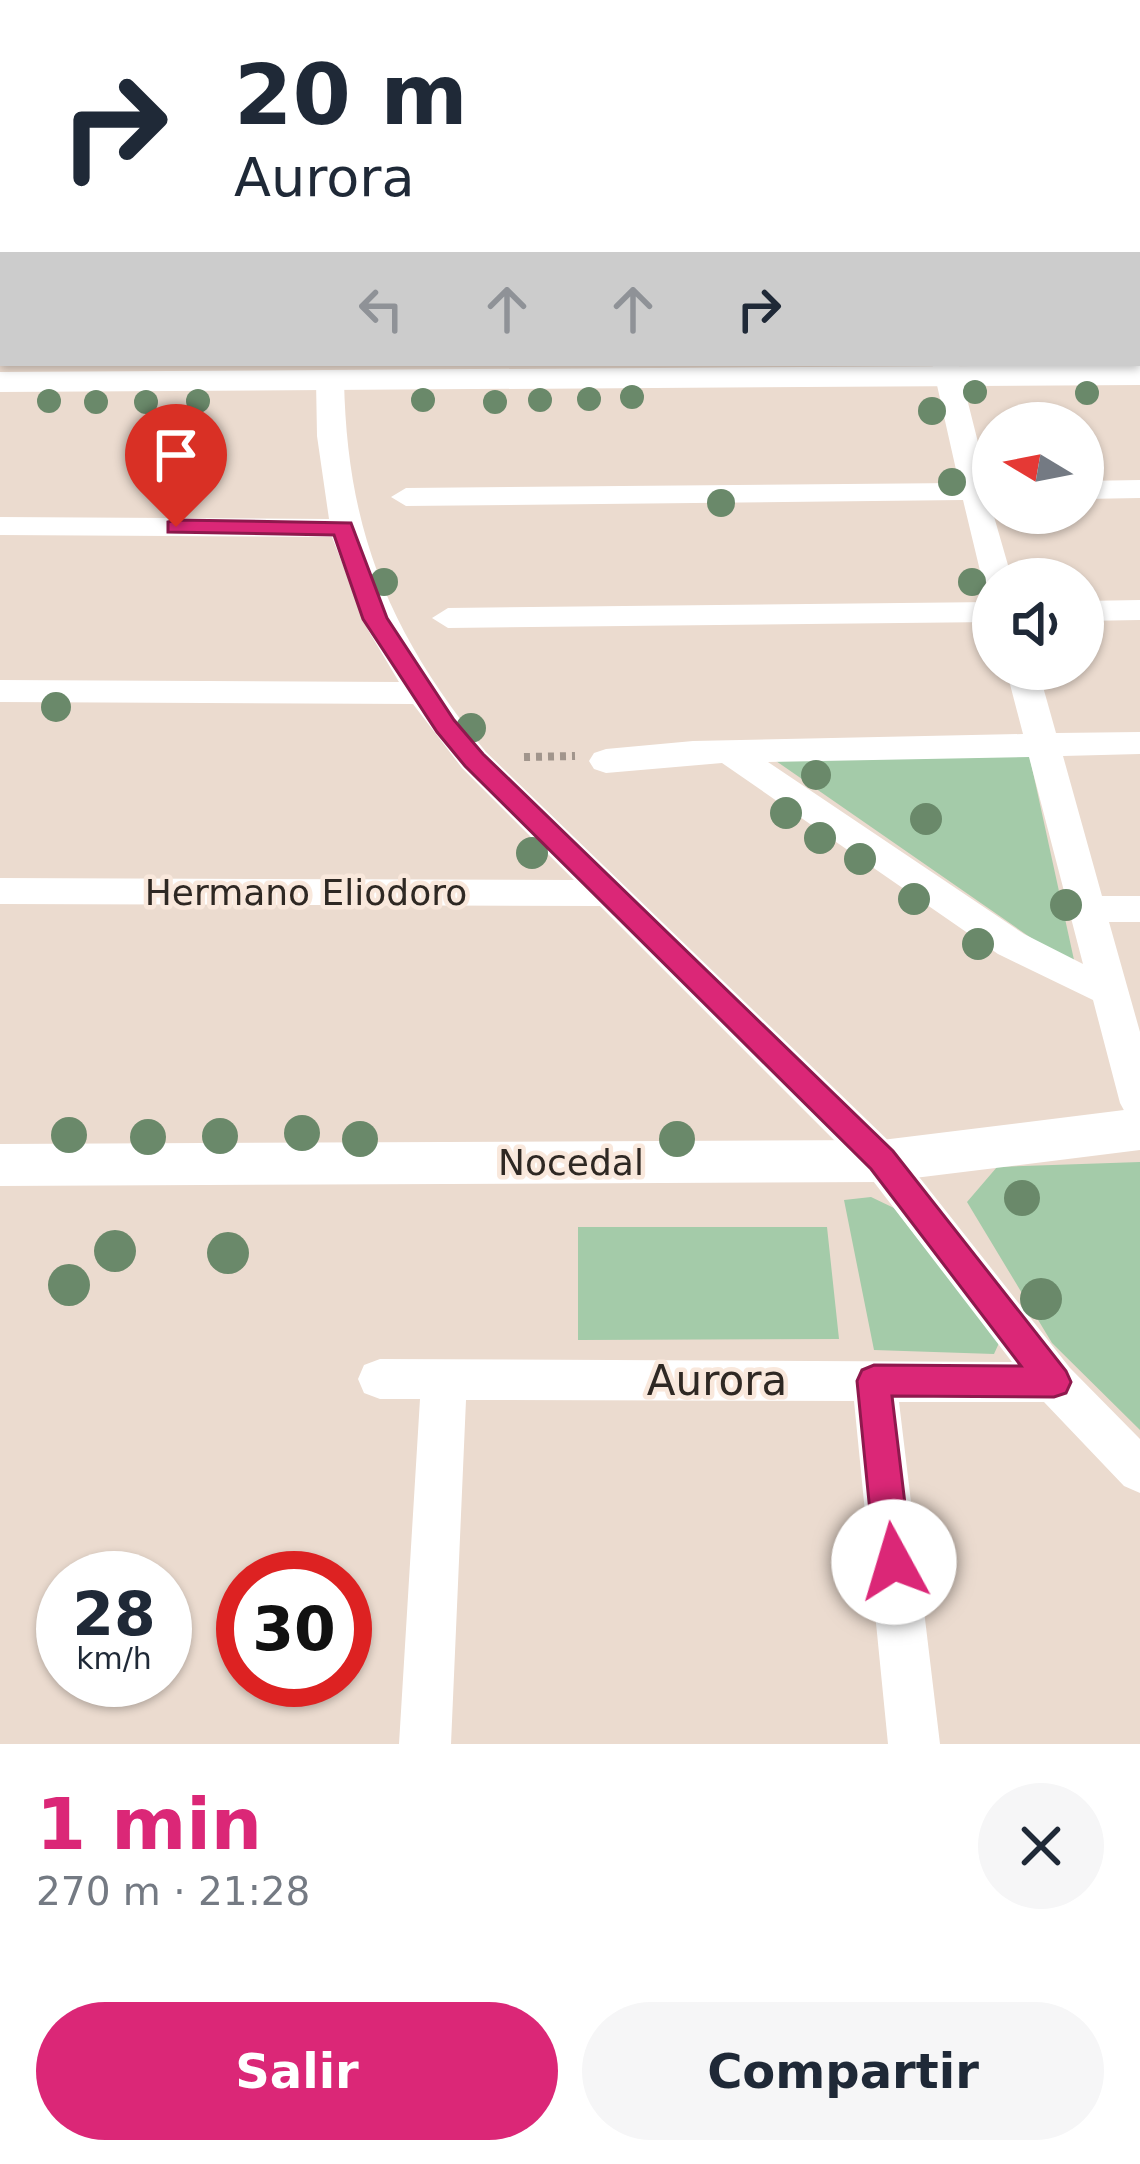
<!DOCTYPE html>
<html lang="es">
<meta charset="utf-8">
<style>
:root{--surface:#fff;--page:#f6f6f7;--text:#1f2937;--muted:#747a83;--accent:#db2777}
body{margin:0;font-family:"DejaVu Sans",sans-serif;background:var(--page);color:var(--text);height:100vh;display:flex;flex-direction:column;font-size:45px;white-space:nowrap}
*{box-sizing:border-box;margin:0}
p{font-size:39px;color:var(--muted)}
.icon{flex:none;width:66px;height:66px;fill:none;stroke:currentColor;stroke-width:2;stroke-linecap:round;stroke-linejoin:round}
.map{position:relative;height:1744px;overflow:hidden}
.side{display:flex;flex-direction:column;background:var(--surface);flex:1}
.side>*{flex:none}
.banner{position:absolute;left:0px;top:0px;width:1140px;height:366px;box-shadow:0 3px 9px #0004;background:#fff;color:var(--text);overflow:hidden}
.needle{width:78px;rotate:280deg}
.fabs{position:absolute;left:972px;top:402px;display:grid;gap:24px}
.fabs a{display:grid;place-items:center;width:132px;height:132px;border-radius:50%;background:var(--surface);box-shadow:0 3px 9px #0004;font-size:60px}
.speed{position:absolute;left:36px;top:1551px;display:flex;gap:24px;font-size:60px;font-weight:700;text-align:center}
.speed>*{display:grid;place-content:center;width:156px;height:156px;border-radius:50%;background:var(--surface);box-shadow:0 3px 9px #0004;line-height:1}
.speed small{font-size:30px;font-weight:400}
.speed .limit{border:18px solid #d22;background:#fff;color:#111}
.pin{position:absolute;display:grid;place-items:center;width:102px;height:102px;color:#fff;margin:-123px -51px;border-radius:50% 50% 50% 0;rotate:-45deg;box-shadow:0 0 12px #0007}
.pin .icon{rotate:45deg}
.me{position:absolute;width:132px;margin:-66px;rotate:354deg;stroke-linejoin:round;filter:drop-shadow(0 0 9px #0008)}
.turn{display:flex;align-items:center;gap:42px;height:252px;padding:0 36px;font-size:54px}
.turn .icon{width:156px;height:156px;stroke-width:2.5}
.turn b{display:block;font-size:84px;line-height:102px}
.lanes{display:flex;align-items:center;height:114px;padding:0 36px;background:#0003;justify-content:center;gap:60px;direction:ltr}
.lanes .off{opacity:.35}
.round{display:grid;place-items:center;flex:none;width:126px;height:126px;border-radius:63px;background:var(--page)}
.head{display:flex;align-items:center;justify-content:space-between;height:204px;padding:0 36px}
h1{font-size:72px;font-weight:800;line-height:90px;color:var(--accent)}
.primary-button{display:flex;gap:24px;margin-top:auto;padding:24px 36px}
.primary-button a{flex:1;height:138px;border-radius:72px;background:var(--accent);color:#fff;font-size:48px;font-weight:800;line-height:138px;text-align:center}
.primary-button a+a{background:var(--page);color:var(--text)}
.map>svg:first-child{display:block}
</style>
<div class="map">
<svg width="1140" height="1744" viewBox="0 0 1140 1744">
<rect width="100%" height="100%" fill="#ebdbcf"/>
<!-- green -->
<path fill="#a4cba9" d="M1029 754 1076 969 776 761Z
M1140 1162V1430L1052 1343 967 1202 997 1167Z
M871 1197 894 1208 999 1343 994 1354 874 1350 844 1200Z
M578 1227H827L839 1339 578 1340Z"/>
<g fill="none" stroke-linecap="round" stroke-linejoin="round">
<!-- path -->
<path stroke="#a1958c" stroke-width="8" stroke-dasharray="6 6" stroke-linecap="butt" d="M524 757 575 756"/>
<!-- minor -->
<path fill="#fff" fill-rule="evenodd" d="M760 0H847L849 3H762Z
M922 0H942V3H922Z
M0 8 3 9V21L0 20Z
M1137 10H1140V22H1137Z
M1137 67H1140V81H1137Z
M1137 121H1140V135H1137Z
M1137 191H1140V205H1137Z
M0 197H3L0 216Z
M1140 268V284L1137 285V269Z
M932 363H958L988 482H993V513L1012 579H993V587L982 579 963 500 406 506 391 497 406 488 959 483Z
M330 372 344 380C347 533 390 634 486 752L897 1149 1070 1368 1140 1439V1493L1124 1486 1044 1402H899L940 1744H888L854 1401 466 1400 451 1744H399L420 1399H380L364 1393 358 1379 364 1365 380 1359 1012 1362 867 1173 600 906 0 904V878L574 880 462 768 413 704 0 702V680L399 682 368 630 332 537 0 535V517L329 519 317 436 316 380Z
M1140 480V498L1083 499V481Z
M1140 600V620L1083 621V601Z
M993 602V622L448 628 432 618 448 608Z
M1006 669H1038L1056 733 1140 732V754L1063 756 1102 896H1140V922H1109L1140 1032V1119L1126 1114 1120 1103 1093 1000 998 954 722 763 606 773 594 769 589 761 594 753 606 749 693 741 1023 734ZM1029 757 1083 964 1024 934 768 762Z"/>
<!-- tertiary -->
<path fill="#fff" fill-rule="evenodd" d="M458 0H484L457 3Z
M1140 365V385L0 392V372Z
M1140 1108V1150L882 1182 0 1186V1144L882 1140Z"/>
</g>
<!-- trees -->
<g fill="#6a896a">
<circle cx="975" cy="392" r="12"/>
<circle cx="1087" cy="393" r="12"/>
<circle cx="632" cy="397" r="12"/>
<circle cx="589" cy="399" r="12"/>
<circle cx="423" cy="400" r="12"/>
<circle cx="540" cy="400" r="12"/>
<circle cx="49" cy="401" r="12"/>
<circle cx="198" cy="401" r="12"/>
<circle cx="96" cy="402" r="12"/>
<circle cx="146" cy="402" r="12"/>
<circle cx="495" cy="402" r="12"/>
<circle cx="932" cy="411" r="14"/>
<circle cx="952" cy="482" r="14"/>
<circle cx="721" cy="503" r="14"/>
<circle cx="384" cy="582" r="14"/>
<circle cx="972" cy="582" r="14"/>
<circle cx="56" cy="707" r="15"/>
<circle cx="471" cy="728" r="15"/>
<circle cx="816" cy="775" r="15"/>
<circle cx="786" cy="813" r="16"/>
<circle cx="926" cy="819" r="16"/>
<circle cx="820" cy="838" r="16"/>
<circle cx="532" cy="853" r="16"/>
<circle cx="860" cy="859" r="16"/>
<circle cx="914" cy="899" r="16"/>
<circle cx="1066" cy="905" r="16"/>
<circle cx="978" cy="944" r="16"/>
<circle cx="302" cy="1133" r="18"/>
<circle cx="69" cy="1135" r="18"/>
<circle cx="220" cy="1136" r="18"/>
<circle cx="148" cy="1137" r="18"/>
<circle cx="360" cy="1139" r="18"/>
<circle cx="677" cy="1139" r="18"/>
<circle cx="1022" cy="1198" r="18"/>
<circle cx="115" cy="1251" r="21"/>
<circle cx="228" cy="1253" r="21"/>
<circle cx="69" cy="1285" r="21"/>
<circle cx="1041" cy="1299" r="21"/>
</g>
<!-- route -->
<path fill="#db2777" stroke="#8e194d" stroke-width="3" d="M176 520 351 523 387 618 454 720 483 754 893 1151 1066 1371 1071 1382 1066 1393 1054 1397 892 1396 912 1562 907 1575 894 1580 881 1575 875 1562 857 1381 862 1370 874 1365 1021 1366 871 1169 465 766 437 732 363 619 334 535 168 532V522Z"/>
<g text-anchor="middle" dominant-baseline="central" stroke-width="9" stroke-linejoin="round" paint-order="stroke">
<!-- street labels -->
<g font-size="36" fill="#2e2823" stroke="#f9e8dc">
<text x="306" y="892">Hermano Eliodoro</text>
<text x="571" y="1162">Nocedal</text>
</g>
<!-- near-street labels -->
<g font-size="42" fill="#2e2823" stroke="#f9e8dc">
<text x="717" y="1380">Aurora</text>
</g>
</g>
</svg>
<div class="fabs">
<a><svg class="needle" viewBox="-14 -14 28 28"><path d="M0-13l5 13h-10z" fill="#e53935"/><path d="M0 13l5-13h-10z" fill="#747a83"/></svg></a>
<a><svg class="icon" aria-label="sound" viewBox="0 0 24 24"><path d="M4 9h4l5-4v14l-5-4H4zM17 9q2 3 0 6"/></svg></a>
</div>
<div class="speed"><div>28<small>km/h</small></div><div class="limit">30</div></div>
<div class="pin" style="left:176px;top:527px;background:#d93025"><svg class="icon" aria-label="arrive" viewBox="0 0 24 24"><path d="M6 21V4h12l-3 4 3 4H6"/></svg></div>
<svg class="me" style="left:894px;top:1562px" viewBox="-20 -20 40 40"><circle r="19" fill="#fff"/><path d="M0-13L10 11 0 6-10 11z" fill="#db2777"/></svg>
<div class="banner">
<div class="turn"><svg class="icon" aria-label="right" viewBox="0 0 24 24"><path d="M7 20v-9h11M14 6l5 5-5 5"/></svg><div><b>20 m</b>Aurora</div></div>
<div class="lanes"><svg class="icon off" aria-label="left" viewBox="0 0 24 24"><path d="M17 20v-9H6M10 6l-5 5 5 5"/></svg><svg class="icon off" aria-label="ahead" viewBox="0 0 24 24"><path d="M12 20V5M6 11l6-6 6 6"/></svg><svg class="icon off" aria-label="ahead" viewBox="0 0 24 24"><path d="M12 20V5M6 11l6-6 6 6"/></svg><svg class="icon" aria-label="right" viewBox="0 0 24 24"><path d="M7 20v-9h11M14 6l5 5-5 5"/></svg></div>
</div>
</div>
<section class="side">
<div class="head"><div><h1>1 min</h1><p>270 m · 21:28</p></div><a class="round"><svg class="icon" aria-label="close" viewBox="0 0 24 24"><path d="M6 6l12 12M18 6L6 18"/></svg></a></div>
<div class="primary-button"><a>Salir</a><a>Compartir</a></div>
</section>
